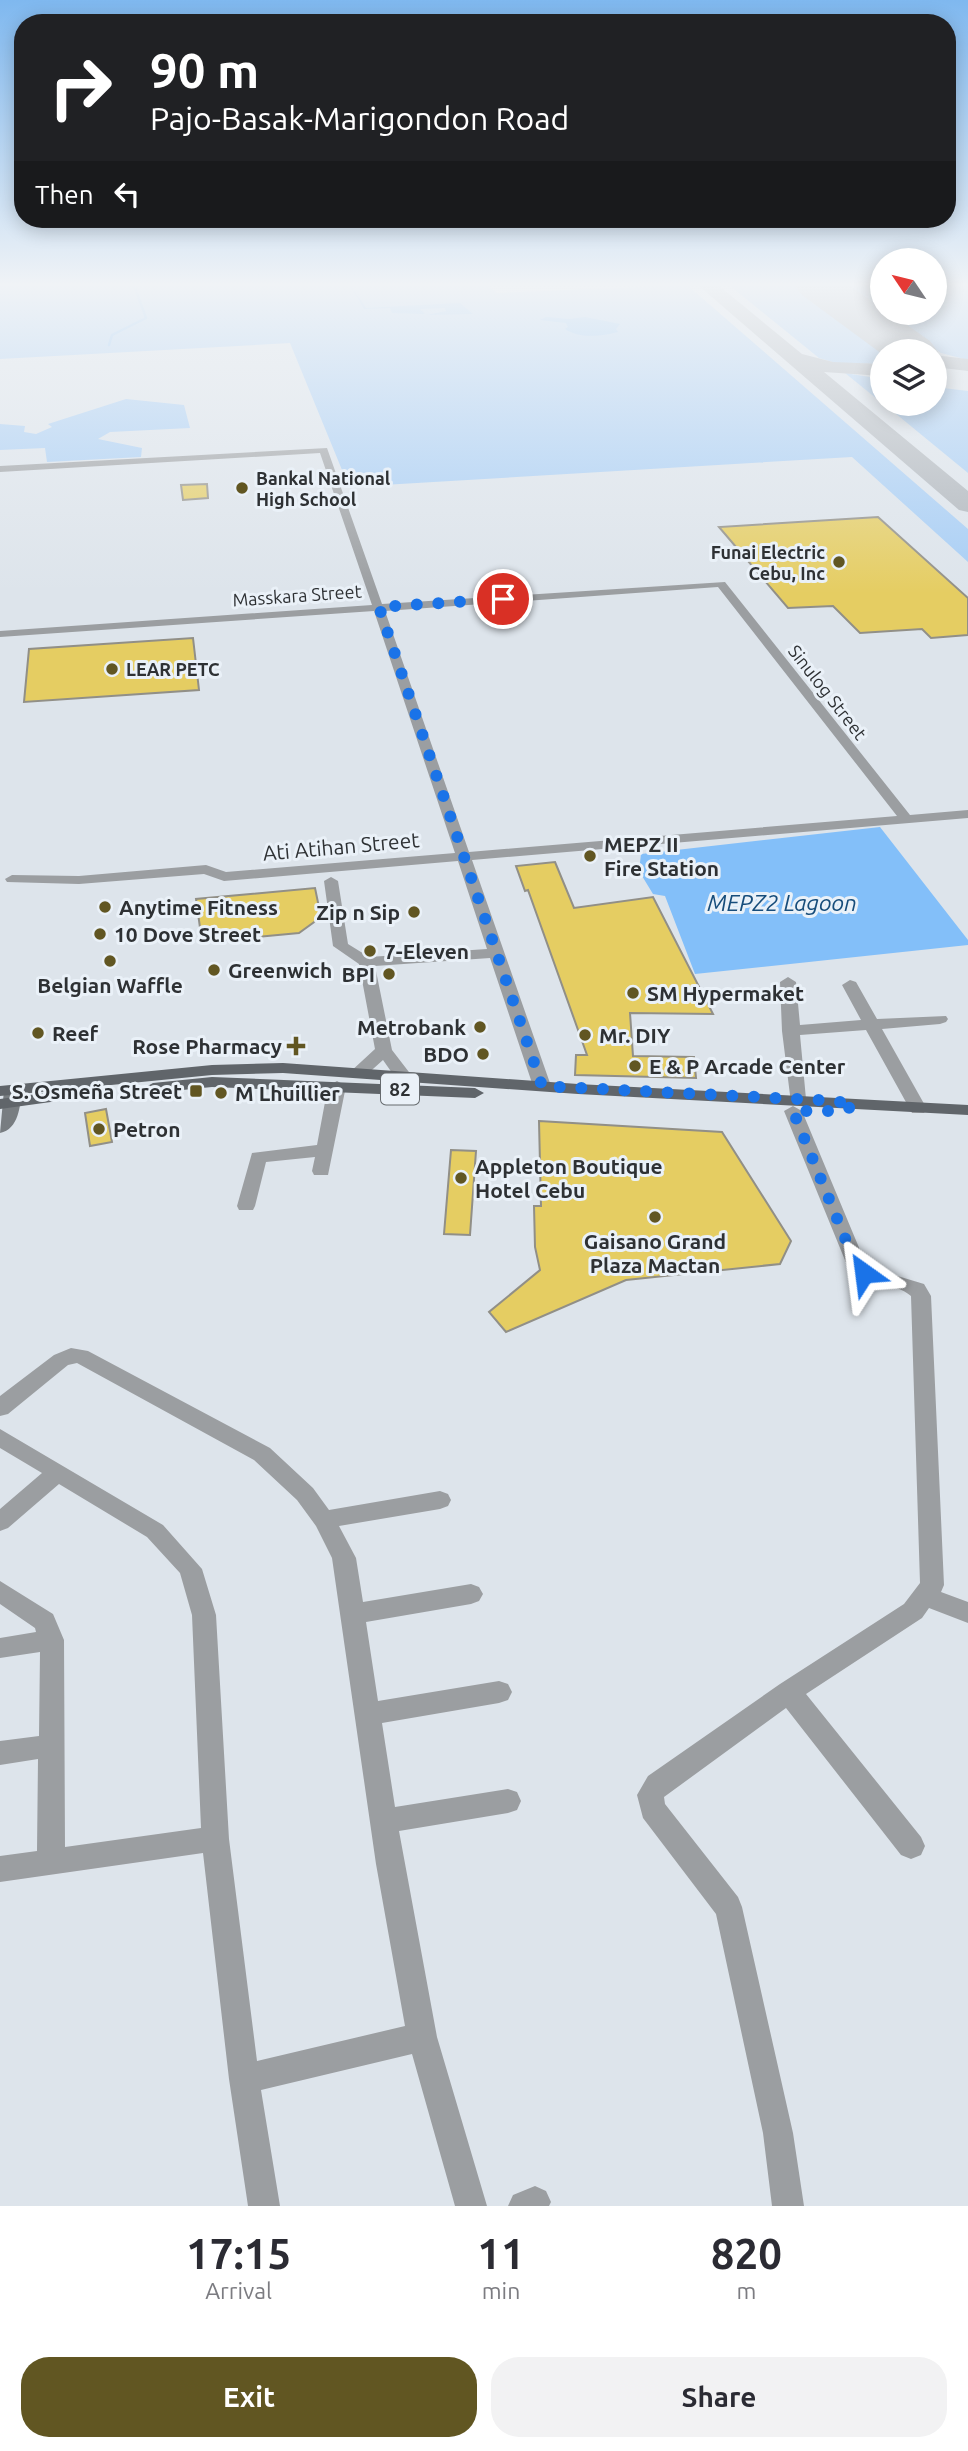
<!DOCTYPE html>
<meta charset="utf-8">
<style>
:root{--surface:#fff;--page:#f2f2f3;--text:#2b2b33;--muted:#7c7c81;--accent:#615622}
body{margin:0;font-family:Ubuntu,sans-serif;background:var(--page);color:var(--text);height:100vh;display:flex;flex-direction:column;font-size:26px;white-space:nowrap}
*{box-sizing:border-box;margin:0}
p{font-size:23px;color:var(--muted)}
.icon{flex:none;width:38px;height:38px;fill:none;stroke:currentColor;stroke-width:2;stroke-linecap:round;stroke-linejoin:round}
.map{position:relative;height:2206px;overflow:hidden}
.side{display:flex;flex-direction:column;background:var(--surface);flex:1}
.side>*{flex:none}
.banner{position:absolute;left:14px;top:14px;width:942px;height:214px;border-radius:28px;box-shadow:0 4px 18px #0003;background:#202124;color:#fff;overflow:hidden}
.needle{width:46px;rotate:305deg}
.controls{position:absolute;left:870px;top:248px;display:grid;gap:14px}
.controls a{display:grid;place-items:center;width:77px;height:77px;border-radius:50%;background:var(--surface);box-shadow:0 4px 18px #0003;font-size:35px}
.pin{position:absolute;display:grid;place-items:center;width:60px;height:60px;color:#fff;margin:-30px;border:4px solid #fff;border-radius:50%;box-shadow:0 2px 7px #0007}
.me{position:absolute;width:77px;margin:-38px;rotate:329deg;stroke-linejoin:round;filter:drop-shadow(0 0 5px #0008)}
.turn{display:flex;align-items:center;gap:24px;height:147px;padding:0 21px;font-size:32px}
.turn .icon{width:91px;height:91px;stroke-width:2.5}
.turn b{display:block;font-size:49px;line-height:60px}
.then{display:flex;align-items:center;height:66px;padding:0 21px;background:#0003;gap:14px;font-size:26px}
.eta{display:flex;justify-content:space-evenly;align-items:center;height:119px;text-align:center}
.eta b{font-size:42px;font-weight:700;line-height:49px}
.button{display:flex;gap:14px;margin-top:auto;padding:14px 21px}
.button a{flex:1;height:80px;border-radius:28px;background:var(--accent);color:#fff;font-size:28px;font-weight:700;line-height:80px;text-align:center}
.button a+a{background:var(--page);color:var(--text)}
.map>svg:first-child{display:block}
</style>
<div class="map">
<svg width="968" height="2206" viewBox="0 0 968 2206">
<rect width="100%" height="100%" fill="#dde4eb"/>
<!-- green -->
<path fill="#a6cdf5" d="M0 285H487L497 293 687 285 968 529V562L852 457 349 487 290 343 0 359Z
M729 285H795L885 352H882V364L836 363 819 358Z
M842 285H882V313Z
M935 285H968V360L941 353 883 313H934Z
M845 373 882 379V403Z
M935 387 968 391V473L884 404H934Z
M126 399 184 405 190 428 110 432 98 439 142 448 141 457 47 462 45 448 0 450V424L25 426 24 432 36 434 52 427 48 424Z"/>
<!-- water -->
<path fill="#83bff9" d="M350 285 366 308 460 303 473 314 427 315 446 311 445 308 420 309 425 314 392 313 390 308 364 309Z
M546 317 569 319 585 317 620 324 616 329 618 332C600 337 578 338 565 329L568 327 566 323 540 320Z
M880 827 968 940V945L695 974 665 896 653 894 639 871 641 854Z"/>
<g fill="none" stroke-linecap="round" stroke-linejoin="round">
<!-- stream -->
<path stroke="#83bff9" stroke-width="2.5" d="M109 345 112 335 146 318 134 285"/>
<!-- taxiway -->
<path fill="#aeb4ba" fill-rule="evenodd" d="M698 285H718L802 354 833 362 882 364V376L824 372 968 491V512L959 510Z
M934 355 968 359V371L934 367Z"/>
<!-- runway -->
<path fill="#aeb4ba" fill-rule="evenodd" d="M795 285H848L882 308V313H890L930 341 938 352 934 357V352H882V354L802 295Z"/>
</g>
<!-- building -->
<path fill="#e5cd62" stroke="#918f87" stroke-width="2" d="M207 484 208 498 183 500 181 485Z
M878 517 968 598V635L931 638 922 629 860 633 833 606 788 608 719 527Z
M193 638 199 690 24 702 29 649Z
M555 862 574 908 653 897 713 1014 630 1013 633 1056 694 1057 696 1078 575 1075 576 1055H587L528 890 525 891 516 866Z
M315 888 321 917 299 933 202 942 196 899Z
M106 1109 112 1142 90 1146 85 1113Z
M539 1121 722 1132 791 1241 780 1264 626 1280 506 1332 489 1312 540 1270 535 1247 534 1206H541Z
M451 1150 476 1151 470 1235 444 1234Z"/>
<g fill="none" stroke-linecap="round" stroke-linejoin="round">
<!-- street -->
<path fill="#9b9ea1" fill-rule="evenodd" d="M327 448 382 604 725 582 910 815 968 810V818L472 860 551 1086 542 1091 533 1086 490 958 375 966 392 1050 412 1076 409 1080H397L383 1060 364 1077 358 1078 349 1073 375 1049 359 964 333 946 324 881 331 877 338 881 348 944 369 957 487 949 458 861 224 881 204 874 79 884 7 882 5 879 12 875 79 876 206 865 226 872 455 853 374 611 0 637V631L372 605 320 453 0 472V466ZM718 587 897 816 469 852 385 611Z
M788 977 796 982 800 1025 861 1020 842 985 850 980 856 982 877 1019 946 1016 948 1019 946 1022 940 1024 882 1029 927 1109 924 1113H912L866 1030 800 1035 806 1099 803 1103H791L782 1031 780 982Z
M337 1081 346 1086 328 1175H314L312 1171 315 1157 266 1162 255 1206 253 1210H239L237 1206 252 1153 317 1145 328 1086Z
M793 1106 802 1111 865 1262 871 1268 924 1284 931 1296 944 1585 941 1592 968 1602V1623L929 1608 922 1618 806 1694 921 1837 925 1846 921 1855 911 1859 901 1855 786 1708 664 1797 665 1804 738 1897 742 1907 793 2133 804 2206H772L763 2133 716 1914 643 1818 637 1795 648 1776 780 1684 904 1604 920 1583 911 1296C894 1281 866 1287 849 1270L784 1111Z
M71 1348 88 1351 270 1448 313 1488 329 1510 440 1491 448 1494 451 1500 448 1506 440 1509 339 1526 356 1558 363 1602 471 1584 479 1587 483 1594 479 1601 471 1604 366 1622 378 1701 499 1681 508 1684 512 1692 508 1700 499 1703 382 1723 395 1807 508 1789 517 1792 521 1801 517 1810 508 1813 399 1831 437 2037 487 2206H455L412 2054 261 2090 280 2206H248L229 2079 203 1853 0 1882V1856L37 1851 38 1759 0 1765V1741L39 1736 40 1652 0 1658V1638L36 1632 35 1628 0 1604V1581L53 1614 64 1640 65 1847 201 1828 192 1615 180 1573 147 1537 59 1484 8 1528 0 1531V1509L42 1473 0 1448V1429L163 1525 202 1569 216 1615 229 1839 257 2061 405 2026 376 1864 332 1558 316 1526 297 1500 254 1460 77 1363 68 1365 8 1414 0 1416V1396L54 1355Z
M535 2186 546 2191 551 2202 549 2206H508L513 2195Z"/>
<!-- secondary -->
<path fill="#787d81" fill-rule="evenodd" d="M13 1085 22 1090C20 1106 19 1129 0 1133L4 1090Z"/>
<!-- primary -->
<path fill="#60656a" fill-rule="evenodd" d="M283 1063 578 1084 968 1105V1115L578 1094 283 1073 212 1075 0 1096V1086L212 1065Z
M212 1077 475 1088 484 1093 475 1098 212 1087 153 1093 144 1088 153 1083Z
M52 1092 61 1097 58 1101 0 1109V1099Z"/>
</g>
<!-- sky -->
<linearGradient id="sky" x2="0" y2="1"><stop stop-color="#7fb8ef"/><stop offset="0.48" stop-color="#f0f3f6"/><stop offset="1" stop-color="#f0f3f6" stop-opacity="0"/></linearGradient>
<rect width="968" height="593" fill="url(#sky)"/>
<g fill="none" stroke-linecap="round" stroke-linejoin="round">
<!-- route -->
<path stroke="#1a73e8" stroke-width="12" stroke-dasharray="0 21.6" d="M503 599 379 607 542 1086 836 1101 855 1106 838 1111H793L856 1265 864 1273"/>
</g>
<!-- markers -->
<g fill="#615622" stroke="#eaf1f8" stroke-width="2.5">
<circle cx="242" cy="488" r="7"/>
<circle cx="839" cy="562" r="7"/>
<circle cx="112" cy="669" r="7"/>
<circle cx="590" cy="856" r="7"/>
<circle cx="105" cy="907" r="7"/>
<circle cx="414" cy="912" r="7"/>
<circle cx="100" cy="934" r="7"/>
<circle cx="370" cy="951" r="7"/>
<circle cx="110" cy="961" r="7"/>
<circle cx="214" cy="970" r="7"/>
<circle cx="389" cy="974" r="7"/>
<circle cx="633" cy="993" r="7"/>
<circle cx="480" cy="1027" r="7"/>
<circle cx="38" cy="1033" r="7"/>
<circle cx="585" cy="1035" r="7"/>
<path d="M292.5 1035.5h7v7h7v7h-7v7h-7v-7h-7v-7h7z"/>
<circle cx="483" cy="1054" r="7"/>
<circle cx="635" cy="1066" r="7"/>
<rect x="189" y="1084" width="14" height="14" rx="3.5"/>
<circle cx="221" cy="1093" r="7"/>
<circle cx="99" cy="1129" r="7"/>
<circle cx="461" cy="1178" r="7"/>
<circle cx="655" cy="1217" r="7"/>
</g>
<g text-anchor="middle" dominant-baseline="central" stroke-width="6" stroke-linejoin="round" paint-order="stroke">
<!-- far-poi labels -->
<g font-size="18" font-weight="bold" fill="#2e3134" stroke="#eaf1f8" text-anchor="start">
<text x="256" y="478">Bankal National<tspan x="256" dy="21">High School</tspan></text>
<text x="825" y="552" text-anchor="end">Funai Electric<tspan x="825" dy="21">Cebu, Inc</tspan></text>
<text x="126" y="669">LEAR PETC</text>
</g>
<!-- far-street labels -->
<g font-size="18" fill="#2e3134" stroke="#eaf1f8">
<text transform="translate(297 595) rotate(-4)">Masskara Street</text>
<text transform="translate(828 692) rotate(52)">Sinulog Street</text>
</g>
<!-- shield labels -->
<rect fill="#eaf1f8" stroke="#666b6f" stroke-width="2" x="381" y="1073.5" width="38" height="31" rx="5"/>
<g font-size="19" font-weight="bold" fill="#2e3134">
<text x="400" y="1089">82</text>
</g>
<!-- poi labels -->
<g font-size="21" font-weight="bold" fill="#2e3134" stroke="#eaf1f8" text-anchor="start">
<text x="604" y="844">MEPZ II<tspan x="604" dy="24">Fire Station</tspan></text>
<text x="119" y="907">Anytime Fitness</text>
<text x="400" y="912" text-anchor="end">Zip n Sip</text>
<text x="114" y="934">10 Dove Street</text>
<text x="384" y="951">7-Eleven</text>
<text x="228" y="970">Greenwich</text>
<text x="375" y="974" text-anchor="end">BPI</text>
<text x="110" y="985" text-anchor="middle">Belgian Waffle</text>
<text x="647" y="993">SM Hypermaket</text>
<text x="466" y="1027" text-anchor="end">Metrobank</text>
<text x="52" y="1033">Reef</text>
<text x="599" y="1035">Mr. DIY</text>
<text x="282" y="1046" text-anchor="end">Rose Pharmacy</text>
<text x="469" y="1054" text-anchor="end">BDO</text>
<text x="649" y="1066">E &amp; P Arcade Center</text>
<text x="182" y="1091" text-anchor="end">S. Osmeña Street</text>
<text x="235" y="1093">M Lhuillier</text>
<text x="113" y="1129">Petron</text>
<text x="475" y="1166">Appleton Boutique<tspan x="475" dy="24">Hotel Cebu</tspan></text>
<text x="655" y="1241" text-anchor="middle">Gaisano Grand<tspan x="655" dy="24">Plaza Mactan</tspan></text>
</g>
<!-- street labels -->
<g font-size="21" fill="#2e3134" stroke="#eaf1f8">
<text transform="translate(341 846) rotate(-5)">Ati Atihan Street</text>
</g>
<!-- water labels -->
<g font-size="23" font-style="italic" fill="#174d7b" stroke="#eaf1f8">
<text x="782" y="902">MEPZ2 Lagoon</text>
</g>
</g>
</svg>
<div class="controls">
<a><svg class="needle" viewBox="-14 -14 28 28"><path d="M0-13l5 13h-10z" fill="#e53935"/><path d="M0 13l5-13h-10z" fill="#7c7c81"/></svg></a>
<a><svg class="icon" aria-label="layers" viewBox="0 0 24 24"><path d="M12 4l9 5-9 5-9-5zM3 14l9 5 9-5"/></svg></a>
</div>
<div class="pin" style="left:503px;top:599px;background:#d93025"><svg class="icon" aria-label="arrive" viewBox="0 0 24 24"><path d="M6 21V4h12l-3 4 3 4H6"/></svg></div>
<svg class="me" style="left:864px;top:1273px" viewBox="-20 -20 40 40"><path d="M0-17L14 15 0 8-14 15z" fill="#1a73e8" stroke="#fff" stroke-width="4"/></svg>
<div class="banner">
<div class="turn"><svg class="icon" aria-label="right" viewBox="0 0 24 24"><path d="M7 20v-9h11M14 6l5 5-5 5"/></svg><div><b>90 m</b>Pajo-Basak-Marigondon Road</div></div>
<div class="then">Then<svg class="icon" aria-label="left" viewBox="0 0 24 24"><path d="M17 20v-9H6M10 6l-5 5 5 5"/></svg></div>
</div>
</div>
<section class="side">
<div class="eta">
<div><b>17:15</b><p>Arrival</p></div>
<div><b>11</b><p>min</p></div>
<div><b>820</b><p>m</p></div>
</div>
<div class="button"><a>Exit</a><a>Share</a></div>
</section>
